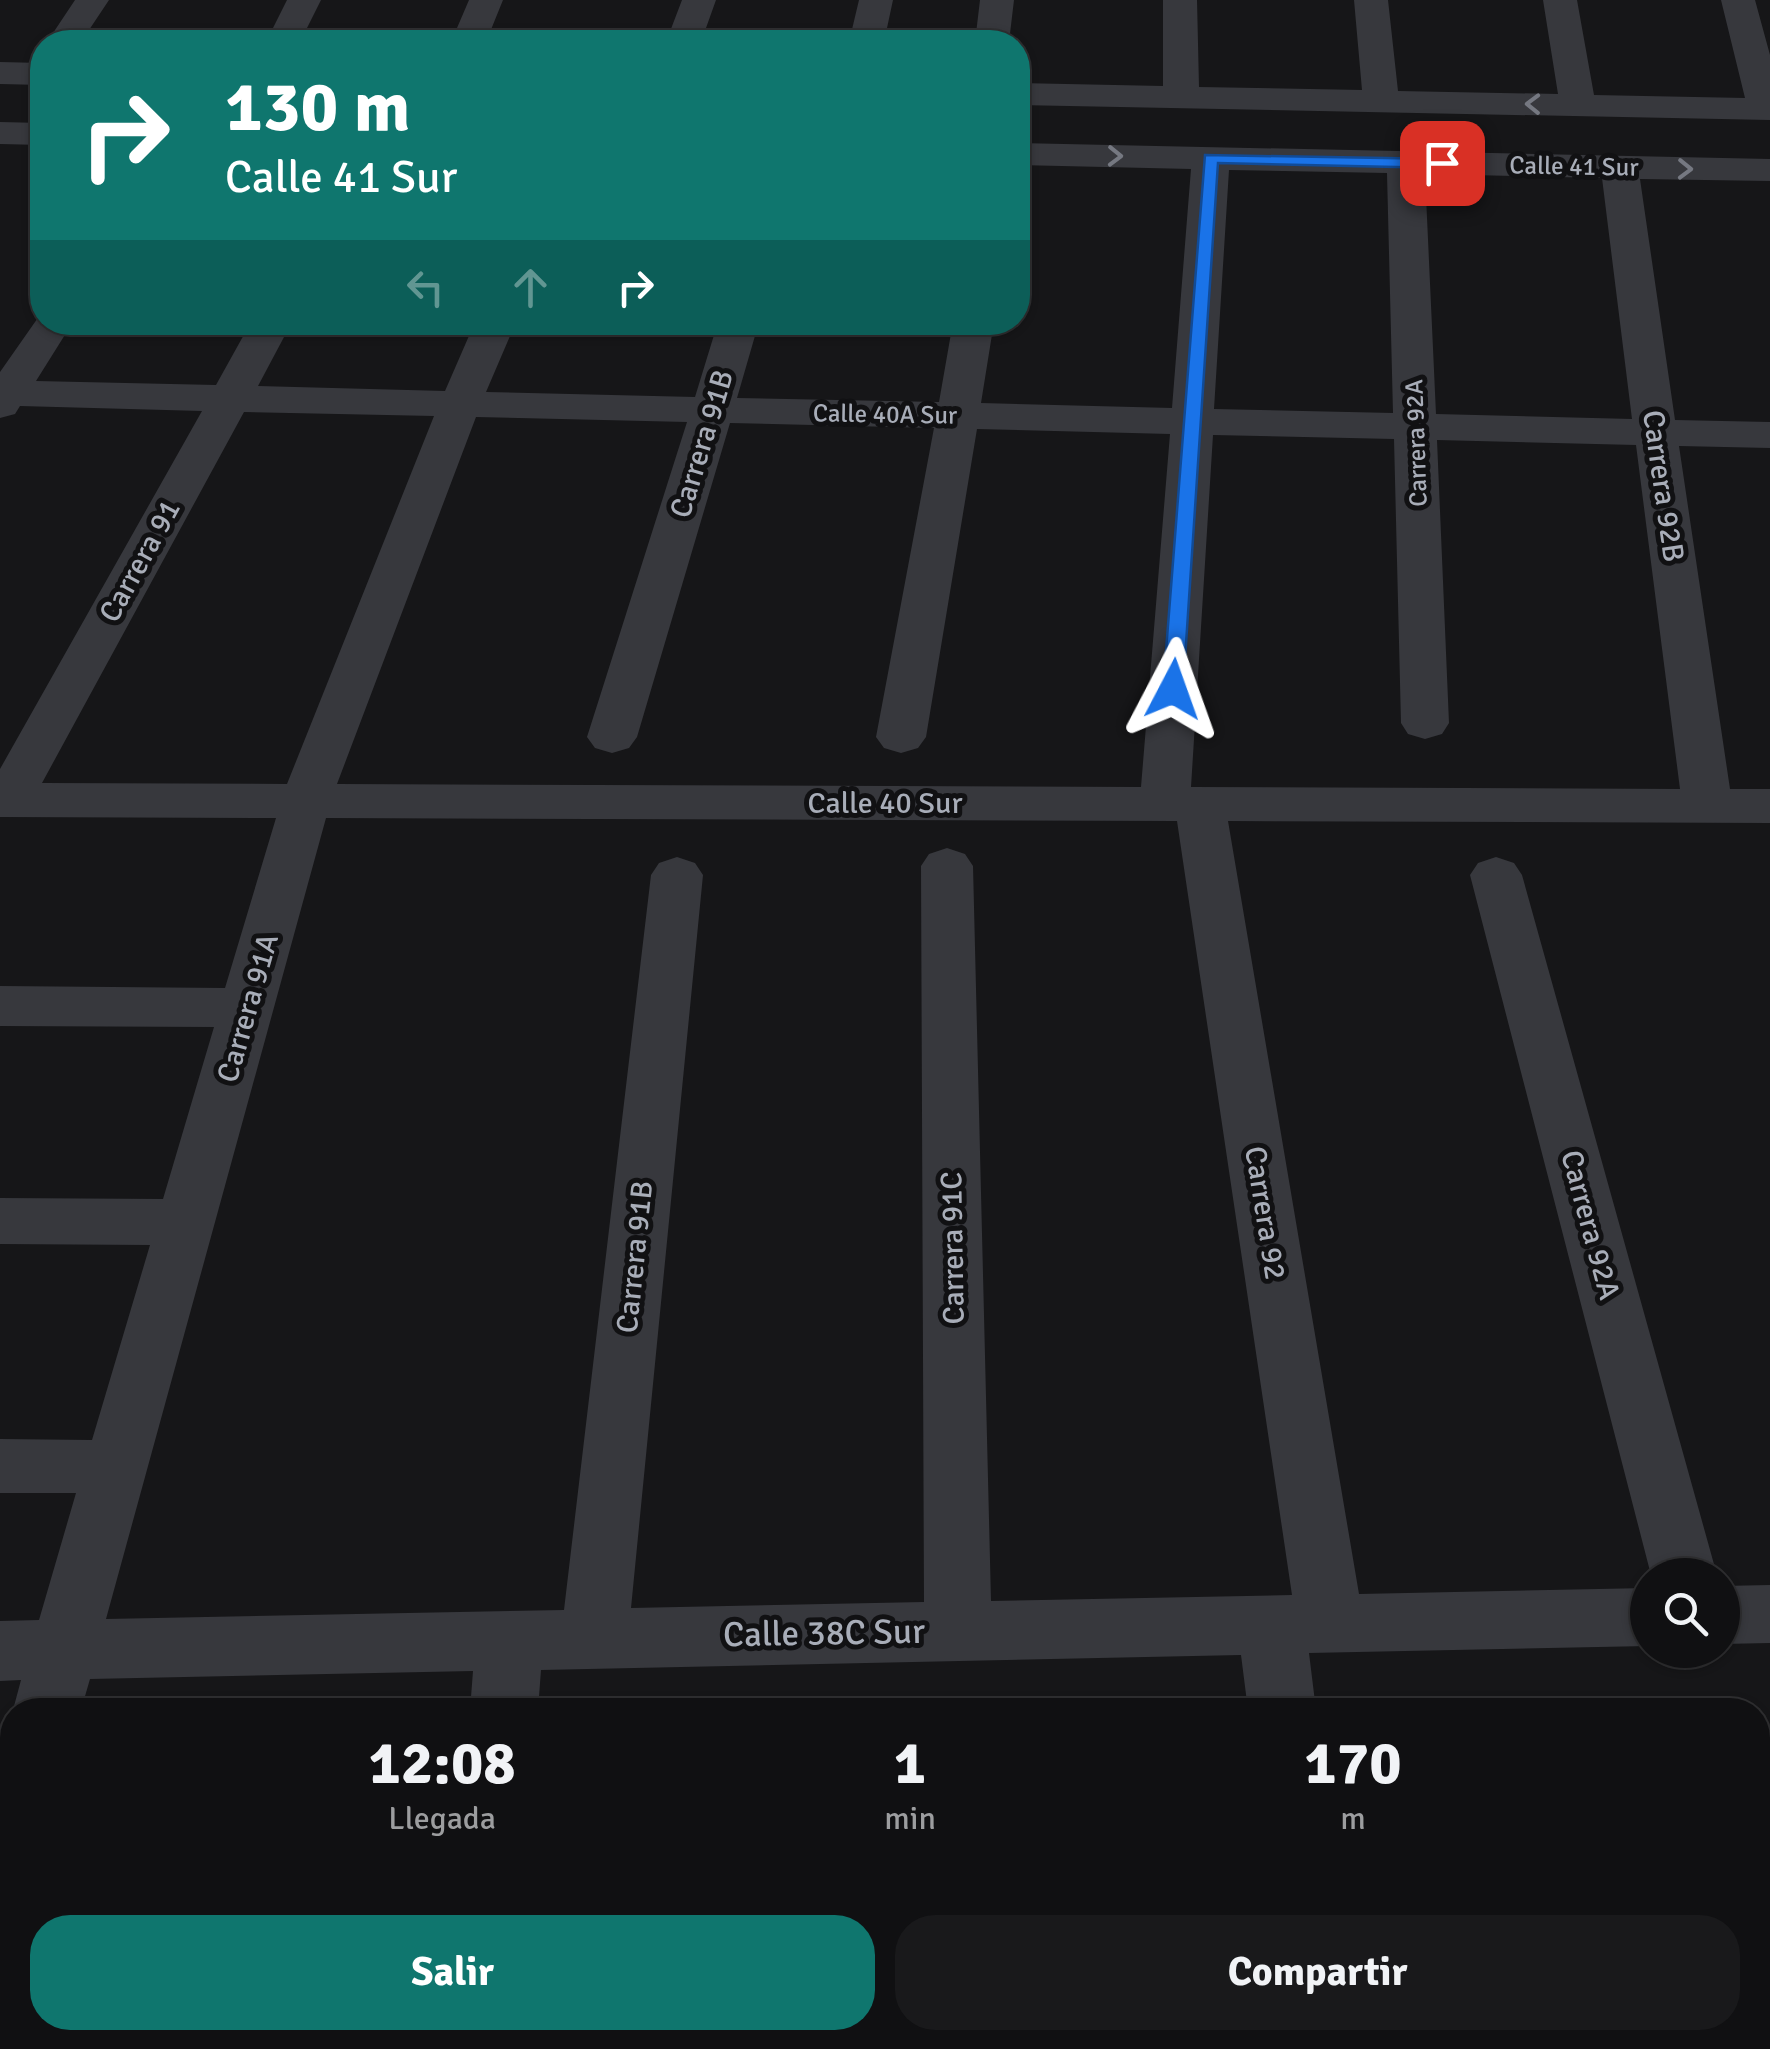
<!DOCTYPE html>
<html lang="es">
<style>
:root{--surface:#101012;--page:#19191b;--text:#f1f3f6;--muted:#9c9d9f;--line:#303032;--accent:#0f766e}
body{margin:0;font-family:Signika,sans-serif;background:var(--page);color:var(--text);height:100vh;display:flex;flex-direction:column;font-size:38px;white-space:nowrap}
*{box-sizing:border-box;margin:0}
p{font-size:32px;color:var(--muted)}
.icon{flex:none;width:55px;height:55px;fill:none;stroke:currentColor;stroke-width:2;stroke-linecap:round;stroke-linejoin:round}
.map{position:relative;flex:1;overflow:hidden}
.sheet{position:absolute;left:0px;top:1698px;width:1770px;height:352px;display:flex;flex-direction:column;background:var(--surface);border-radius:40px 40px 0 0;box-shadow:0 2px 8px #0004,0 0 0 2px var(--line)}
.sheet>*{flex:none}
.hud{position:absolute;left:30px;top:30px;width:1000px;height:305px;border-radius:40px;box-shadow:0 2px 8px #0004,0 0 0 2px var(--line);background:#0f766e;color:#fff;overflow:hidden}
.buttons{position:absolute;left:1630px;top:1558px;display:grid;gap:20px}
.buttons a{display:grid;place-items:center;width:110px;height:110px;border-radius:50%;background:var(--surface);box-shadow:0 2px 8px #0004,0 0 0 2px var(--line);font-size:50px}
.pin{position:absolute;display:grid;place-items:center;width:85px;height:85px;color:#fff;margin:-42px;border-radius:20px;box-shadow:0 5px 15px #0006}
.me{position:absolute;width:110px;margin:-55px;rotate:4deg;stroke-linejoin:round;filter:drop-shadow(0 0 8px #0008)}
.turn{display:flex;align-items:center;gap:35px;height:210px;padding:0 30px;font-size:45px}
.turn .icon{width:130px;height:130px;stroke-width:2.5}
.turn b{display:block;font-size:70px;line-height:85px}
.lanes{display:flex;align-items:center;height:95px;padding:0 30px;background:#0003;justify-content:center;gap:50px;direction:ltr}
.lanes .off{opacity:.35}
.eta{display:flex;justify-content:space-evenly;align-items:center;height:170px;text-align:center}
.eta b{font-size:60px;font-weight:700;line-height:70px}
.cta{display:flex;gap:20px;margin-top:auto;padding:20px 30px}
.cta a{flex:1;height:115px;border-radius:40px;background:var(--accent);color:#fff;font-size:40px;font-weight:700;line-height:115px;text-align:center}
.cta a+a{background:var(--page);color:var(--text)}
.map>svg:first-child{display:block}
</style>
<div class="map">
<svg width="1770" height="2049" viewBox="0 0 1770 2049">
<rect width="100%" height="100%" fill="#161618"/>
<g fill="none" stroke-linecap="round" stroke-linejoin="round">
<!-- minor -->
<path fill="#37383d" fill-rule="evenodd" d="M75 0H109L81 42H47Z
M287 0H321L300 42H266Z
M469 0H503L486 42H451Z
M682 0H716L701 42H666Z
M859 0H893L884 42H849Z
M980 0H1014L1009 42H975Z
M1163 0H1197L1199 87 1362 90 1354 0H1388L1398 91 1558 94 1543 0H1577L1594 95 1745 98 1721 0H1755L1770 55V120L1018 105V83L1163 86Z
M0 62 42 63V85L0 84Z
M0 122 42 123V145L0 144Z
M1018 143 1770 159V181L1640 179 1675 420 1770 422V448L1679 446 1730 789H1770V823L1228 821 1359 1594 1648 1588V1646L1309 1653 1316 1710H1248L1241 1655 541 1670 538 1710H470L473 1671 90 1679 81 1710H13L21 1680 0 1681V1621L39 1620 76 1493H0V1439L92 1440 150 1245 0 1244V1198L163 1199 214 1027 0 1026V986L225 988 276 818 0 817V769L202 411 20 406 15 414 0 418V372L42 312V322H73L36 381 216 385 251 322H292L258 386 445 391 475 322H516L486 392 695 397 718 322H759L737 398 939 402 953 322H994L981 403 1172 408 1191 169 1018 165ZM1229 170 1387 173 1393 413 1214 409ZM1425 174 1602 178 1632 419 1436 414ZM244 412 434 416 287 784 42 783ZM476 417 687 422 587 737 595 748 612 753 629 748 637 737 730 423 934 428 876 737 884 748 901 753 918 748 926 737 977 429 1170 434 1141 787 337 784ZM1213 435 1394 439 1401 723 1408 734 1425 739 1442 734 1449 723 1437 440 1636 445 1680 789 1191 787ZM326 818 1177 821 1292 1595 991 1601 973 866 965 854 947 848 929 854 921 866 924 1602 631 1608 703 875 695 863 677 857 659 863 651 875 564 1610 106 1619Z
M1496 857 1514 863 1522 875 1717 1575H1651L1470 875 1478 863Z
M1770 1585V1643L1722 1644V1586Z
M12 1793V1898L0 1903V1798Z
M1758 2010 1763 2012 1770 2029V2049H1700L1699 2038H1758Z
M442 2038H517L516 2049H440Z
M841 2038H915L916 2049H840Z
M1283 2038H1358L1361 2049H1285Z"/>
</g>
<!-- one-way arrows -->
<defs><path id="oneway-chevron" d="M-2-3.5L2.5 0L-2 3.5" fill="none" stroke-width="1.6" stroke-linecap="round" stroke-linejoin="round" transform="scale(2.5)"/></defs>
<g stroke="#757881">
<use href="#oneway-chevron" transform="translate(1533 104) rotate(-179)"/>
<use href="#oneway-chevron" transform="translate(1115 156) rotate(1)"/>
<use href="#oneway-chevron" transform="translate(1685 169) rotate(1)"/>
</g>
<!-- route -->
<path fill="#1a73e8" stroke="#114b97" stroke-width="2.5" d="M1205 155 1442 159 1450 163 1442 168 1218 163 1183 689 1173 695 1163 689Z"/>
<g text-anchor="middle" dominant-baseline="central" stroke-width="10" stroke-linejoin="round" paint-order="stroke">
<!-- far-street labels -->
<g font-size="25" fill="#a8adb8" stroke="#111113">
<text transform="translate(1574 166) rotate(1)">Calle 41 Sur</text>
<text transform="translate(885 414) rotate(1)">Calle 40A Sur</text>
<text transform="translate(1416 443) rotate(-92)">Carrera 92A</text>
</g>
<!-- street labels -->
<g font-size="30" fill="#a8adb8" stroke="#111113">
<text transform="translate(702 444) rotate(-73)">Carrera 91B</text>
<text transform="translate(1663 486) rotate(82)">Carrera 92B</text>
<text transform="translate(140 561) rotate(-61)">Carrera 91</text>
<text x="885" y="803">Calle 40 Sur</text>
<text transform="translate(248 1008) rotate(-74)">Carrera 91A</text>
<text transform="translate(1265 1213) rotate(81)">Carrera 92</text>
<text transform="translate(1590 1225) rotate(75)">Carrera 92A</text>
<text transform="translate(953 1248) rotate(-91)">Carrera 91C</text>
<text transform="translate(635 1257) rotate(-84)">Carrera 91B</text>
</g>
<!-- near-street labels -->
<g font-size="35" fill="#a8adb8" stroke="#111113">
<text transform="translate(824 1633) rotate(-1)">Calle 38C Sur</text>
</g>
</g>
</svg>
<div class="buttons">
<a><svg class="icon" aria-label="search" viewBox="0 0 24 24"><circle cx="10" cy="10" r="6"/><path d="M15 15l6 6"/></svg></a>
</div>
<div class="pin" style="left:1442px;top:163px;background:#d93025"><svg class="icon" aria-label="arrive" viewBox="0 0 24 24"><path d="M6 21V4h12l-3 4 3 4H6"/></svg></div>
<svg class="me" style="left:1173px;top:689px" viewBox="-20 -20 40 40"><path d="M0-17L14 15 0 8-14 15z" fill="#1a73e8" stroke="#fff" stroke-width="4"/></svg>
<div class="hud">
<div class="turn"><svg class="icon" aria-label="right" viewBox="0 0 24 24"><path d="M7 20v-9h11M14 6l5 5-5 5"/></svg><div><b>130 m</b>Calle 41 Sur</div></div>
<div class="lanes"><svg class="icon off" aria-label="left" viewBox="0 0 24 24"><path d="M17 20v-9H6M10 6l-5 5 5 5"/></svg><svg class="icon off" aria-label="ahead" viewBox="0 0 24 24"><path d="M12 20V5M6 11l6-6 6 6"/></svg><svg class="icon" aria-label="right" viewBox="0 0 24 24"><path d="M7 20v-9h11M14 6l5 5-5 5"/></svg></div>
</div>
<section class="sheet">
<div class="eta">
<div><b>12:08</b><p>Llegada</p></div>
<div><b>1</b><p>min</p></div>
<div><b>170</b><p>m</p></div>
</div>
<div class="cta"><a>Salir</a><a>Compartir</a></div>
</section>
</div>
